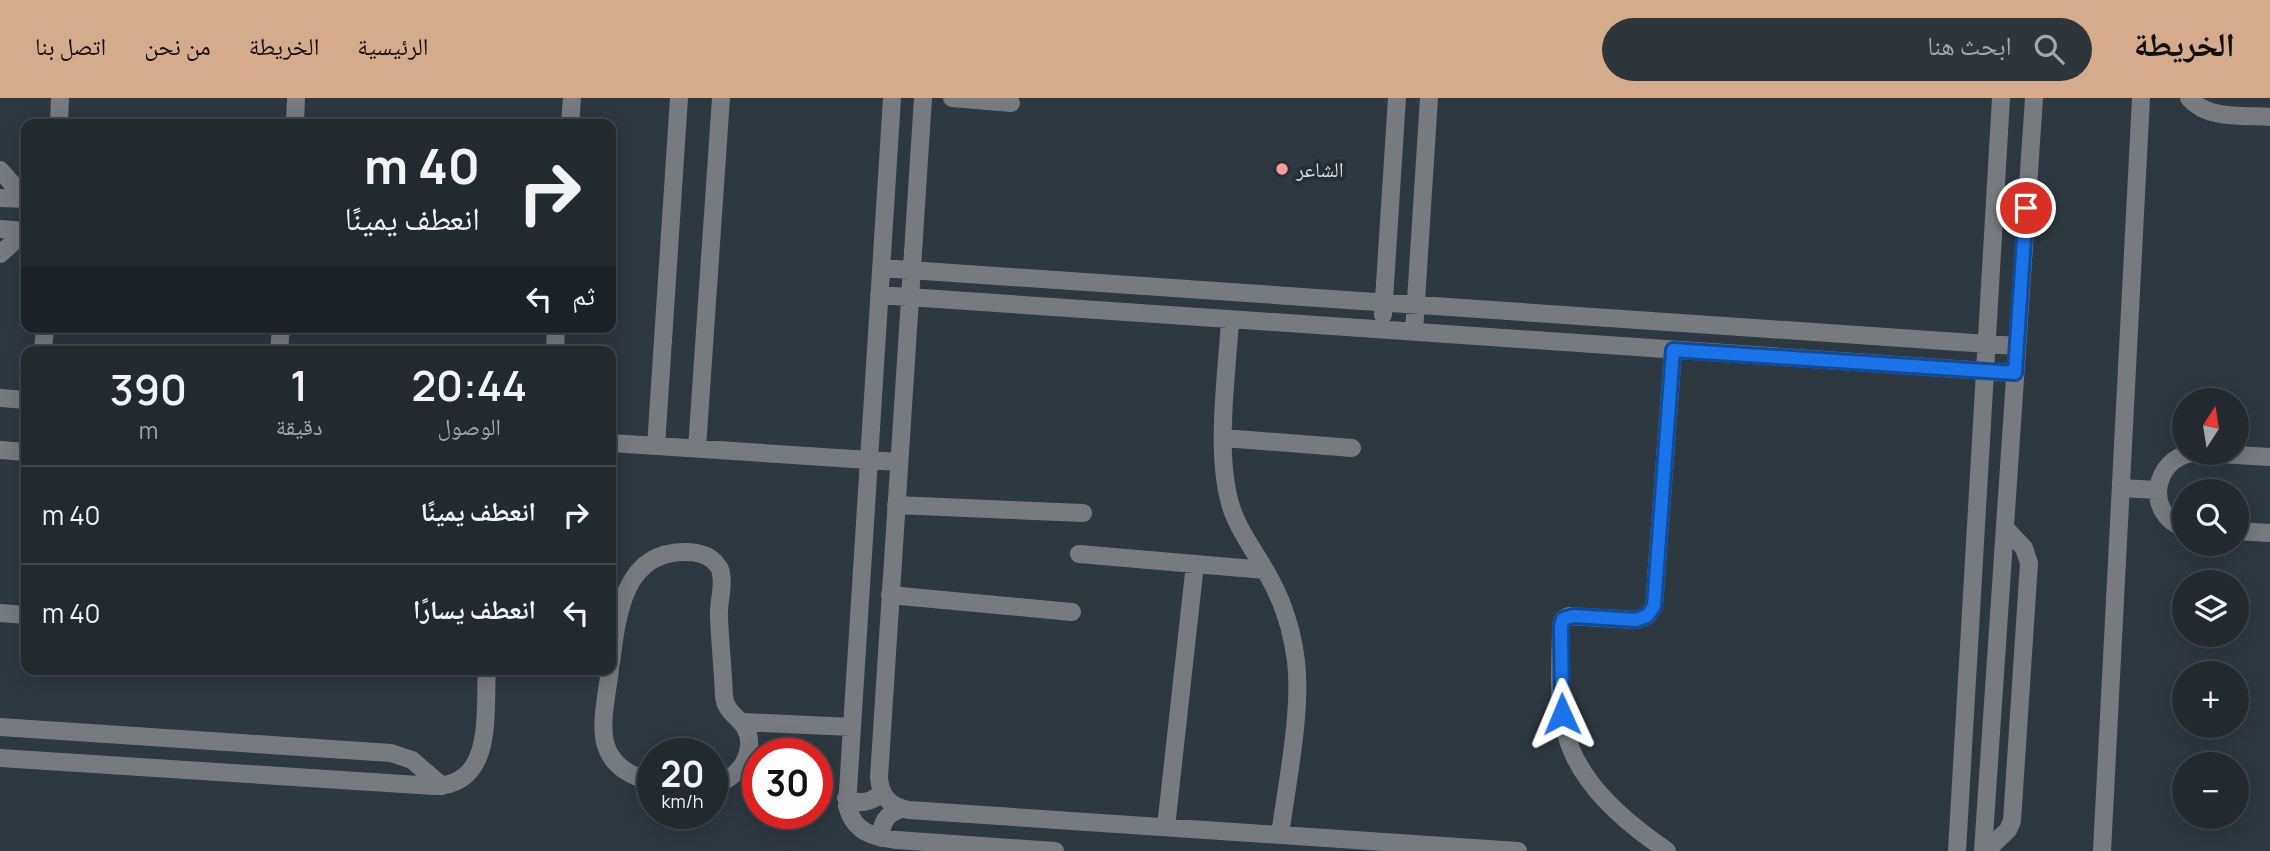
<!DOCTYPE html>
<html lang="ar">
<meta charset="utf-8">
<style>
:root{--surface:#222a30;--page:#2e363c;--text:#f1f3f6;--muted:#a2a7ab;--line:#3f464c;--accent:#d6ab8b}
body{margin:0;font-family:Manrope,"Noto Naskh Arabic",sans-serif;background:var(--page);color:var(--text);direction:rtl;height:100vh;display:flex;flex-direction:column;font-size:26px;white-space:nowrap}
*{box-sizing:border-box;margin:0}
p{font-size:23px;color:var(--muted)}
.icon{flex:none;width:38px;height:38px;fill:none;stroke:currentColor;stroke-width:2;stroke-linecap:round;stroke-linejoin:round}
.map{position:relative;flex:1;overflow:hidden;direction:ltr}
.side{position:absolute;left:21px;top:248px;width:595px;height:329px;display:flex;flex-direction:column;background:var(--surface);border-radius:14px;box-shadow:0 4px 18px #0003,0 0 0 2px var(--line);direction:rtl}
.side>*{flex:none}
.top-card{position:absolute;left:21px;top:21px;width:595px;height:214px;border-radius:14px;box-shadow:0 4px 18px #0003,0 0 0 2px var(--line);direction:rtl;background:#222a30;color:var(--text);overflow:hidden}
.needle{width:46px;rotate:12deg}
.tools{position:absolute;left:2172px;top:290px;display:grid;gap:14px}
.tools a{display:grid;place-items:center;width:77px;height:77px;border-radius:50%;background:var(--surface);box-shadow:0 4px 18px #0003,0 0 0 2px var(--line);font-size:35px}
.speed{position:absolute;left:637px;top:640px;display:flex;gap:14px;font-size:35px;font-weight:700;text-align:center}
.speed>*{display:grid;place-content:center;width:91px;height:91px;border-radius:50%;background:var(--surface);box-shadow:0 4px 18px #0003,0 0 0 2px var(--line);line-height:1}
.speed small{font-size:18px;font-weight:400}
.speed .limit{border:10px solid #d22;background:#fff;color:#111}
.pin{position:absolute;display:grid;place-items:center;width:60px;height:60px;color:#fff;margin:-30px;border:4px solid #fff;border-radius:50%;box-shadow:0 2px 7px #0007}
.me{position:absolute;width:77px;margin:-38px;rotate:359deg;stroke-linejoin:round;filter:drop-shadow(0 0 5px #0008)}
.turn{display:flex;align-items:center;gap:24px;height:147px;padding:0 21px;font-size:32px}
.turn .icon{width:91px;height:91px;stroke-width:2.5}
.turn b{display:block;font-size:49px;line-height:60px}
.then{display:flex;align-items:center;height:66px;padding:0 21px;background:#0003;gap:14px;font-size:26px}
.eta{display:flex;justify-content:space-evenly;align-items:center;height:119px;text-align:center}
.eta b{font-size:42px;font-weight:600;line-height:49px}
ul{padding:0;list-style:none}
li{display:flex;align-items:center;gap:21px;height:98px;padding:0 21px;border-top:2px solid var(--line)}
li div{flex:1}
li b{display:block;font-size:26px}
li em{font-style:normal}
header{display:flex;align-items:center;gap:42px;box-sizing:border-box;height:98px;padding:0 35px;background:var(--accent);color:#111}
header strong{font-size:33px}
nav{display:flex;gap:38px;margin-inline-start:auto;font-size:24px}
.search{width:490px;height:63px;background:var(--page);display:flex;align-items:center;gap:18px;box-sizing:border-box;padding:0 24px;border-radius:38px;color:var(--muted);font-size:26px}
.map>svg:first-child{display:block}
</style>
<header>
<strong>الخريطة</strong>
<div class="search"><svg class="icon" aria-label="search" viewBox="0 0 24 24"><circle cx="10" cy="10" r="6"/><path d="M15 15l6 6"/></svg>ابحث هنا</div>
<nav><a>الرئيسية</a><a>الخريطة</a><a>من نحن</a><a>اتصل بنا</a></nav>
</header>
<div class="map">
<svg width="2270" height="753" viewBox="0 0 2270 753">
<rect width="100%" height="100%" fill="#2e3840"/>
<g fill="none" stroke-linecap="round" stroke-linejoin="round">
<!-- minor -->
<path stroke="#777b7f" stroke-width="18" d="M892 0 847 708C854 734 872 739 897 742L1055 753
M923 0 879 679C880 698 890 709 909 712L1518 753
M952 0 1011 5
M2189 0C2208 22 2243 17 2270 19
M59 26 60 0
M295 26 296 0
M570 26 572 0
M0 72 26 101
M0 100 26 101
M0 131 26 133
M0 156 26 133
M881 170 2017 248
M879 197 2015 275
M1383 217 1397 0
M1230 222C1227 278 1213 365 1234 417 1242 437 1255 454 1265 472 1282 500 1292 531 1296 563 1302 614 1287 684 1280 737
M1414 234 1429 0
M43 254 45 229
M279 254 281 229
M555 254 556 229
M0 300 26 302
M1224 340 1352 350
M611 345 899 364
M656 348 679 0
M697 350 721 0
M0 352 26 354
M2203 355 2270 359
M2121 390 2157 392
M896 407 1083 415
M2184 430C2144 416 2153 360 2193 355
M2236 433 2270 435
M1079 456 1265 472
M890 497 1072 514
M0 515 26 517
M611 565C617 519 623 454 684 454 696 454 710 456 717 467 719 469 721 473 721 476 724 489 718 505 719 519 720 545 723 572 724 598 726 621 751 620 749 648 747 669 731 682 712 688
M610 572C603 624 588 668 653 684
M743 624 851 629
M0 629 391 655 412 662 442 688
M0 660 434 688C495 687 484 615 487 572
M846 700C859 707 871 705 881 695
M1166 729 1195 466
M882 740C880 726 886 716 901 711
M1667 753C1625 724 1576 684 1565 631 1557 598 1561 561 1561 528L1563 521 1569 518 1636 522 1647 518 1654 508 1673 252
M1957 753 2001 0
M1983 753 2034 0
M1986 753 2008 732 2012 723 2029 465 2024 450 2005 430
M2102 753 2141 0"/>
</g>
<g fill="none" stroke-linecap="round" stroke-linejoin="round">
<defs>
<path id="route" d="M1562 616 1561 528 1563 521 1573 518 1636 522 1647 518 1654 508 1673 252 2015 275 2026 110"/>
</defs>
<!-- route casing -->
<use href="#route" stroke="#114b97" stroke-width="18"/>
<!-- route -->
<use href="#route" stroke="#1a73e8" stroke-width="12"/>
</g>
<!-- markers -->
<circle fill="#f59c96" stroke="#252d35" stroke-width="2.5" cx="1282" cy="71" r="7"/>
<g text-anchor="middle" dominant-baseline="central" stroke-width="7" stroke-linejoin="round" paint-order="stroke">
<!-- poi labels -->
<g font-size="21" fill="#d6dce1" stroke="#252d35" text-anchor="start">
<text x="1296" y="71">الشاعر</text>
</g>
</g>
</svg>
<div class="tools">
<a><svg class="needle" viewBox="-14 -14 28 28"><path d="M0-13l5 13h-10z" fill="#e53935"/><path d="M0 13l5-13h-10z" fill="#a2a7ab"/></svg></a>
<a><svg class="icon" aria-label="search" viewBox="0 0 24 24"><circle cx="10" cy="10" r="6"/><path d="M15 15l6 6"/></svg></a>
<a><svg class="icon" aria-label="layers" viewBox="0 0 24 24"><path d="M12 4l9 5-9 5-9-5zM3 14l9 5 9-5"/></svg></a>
<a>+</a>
<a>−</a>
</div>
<div class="speed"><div>20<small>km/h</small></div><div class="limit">30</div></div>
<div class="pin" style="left:2026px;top:110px;background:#d93025"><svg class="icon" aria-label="arrive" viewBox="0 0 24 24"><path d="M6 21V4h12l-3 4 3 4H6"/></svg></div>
<svg class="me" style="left:1562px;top:616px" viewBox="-20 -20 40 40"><path d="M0-17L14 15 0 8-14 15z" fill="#1a73e8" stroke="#fff" stroke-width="4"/></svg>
<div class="top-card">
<div class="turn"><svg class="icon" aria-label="right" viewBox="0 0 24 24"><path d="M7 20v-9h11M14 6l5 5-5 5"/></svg><div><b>40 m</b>انعطف يمينًا</div></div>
<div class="then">ثم<svg class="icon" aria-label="left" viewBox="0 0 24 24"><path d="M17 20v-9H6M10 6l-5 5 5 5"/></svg></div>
</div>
<section class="side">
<div class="eta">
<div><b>20:44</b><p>الوصول</p></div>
<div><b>1</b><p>دقيقة</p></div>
<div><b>390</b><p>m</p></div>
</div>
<ul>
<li><svg class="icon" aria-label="right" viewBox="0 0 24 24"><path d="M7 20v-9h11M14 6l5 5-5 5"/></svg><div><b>انعطف يمينًا</b></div><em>40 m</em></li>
<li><svg class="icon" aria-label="left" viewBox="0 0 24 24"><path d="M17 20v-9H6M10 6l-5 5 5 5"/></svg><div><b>انعطف يسارًا</b></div><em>40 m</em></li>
</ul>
</section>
</div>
